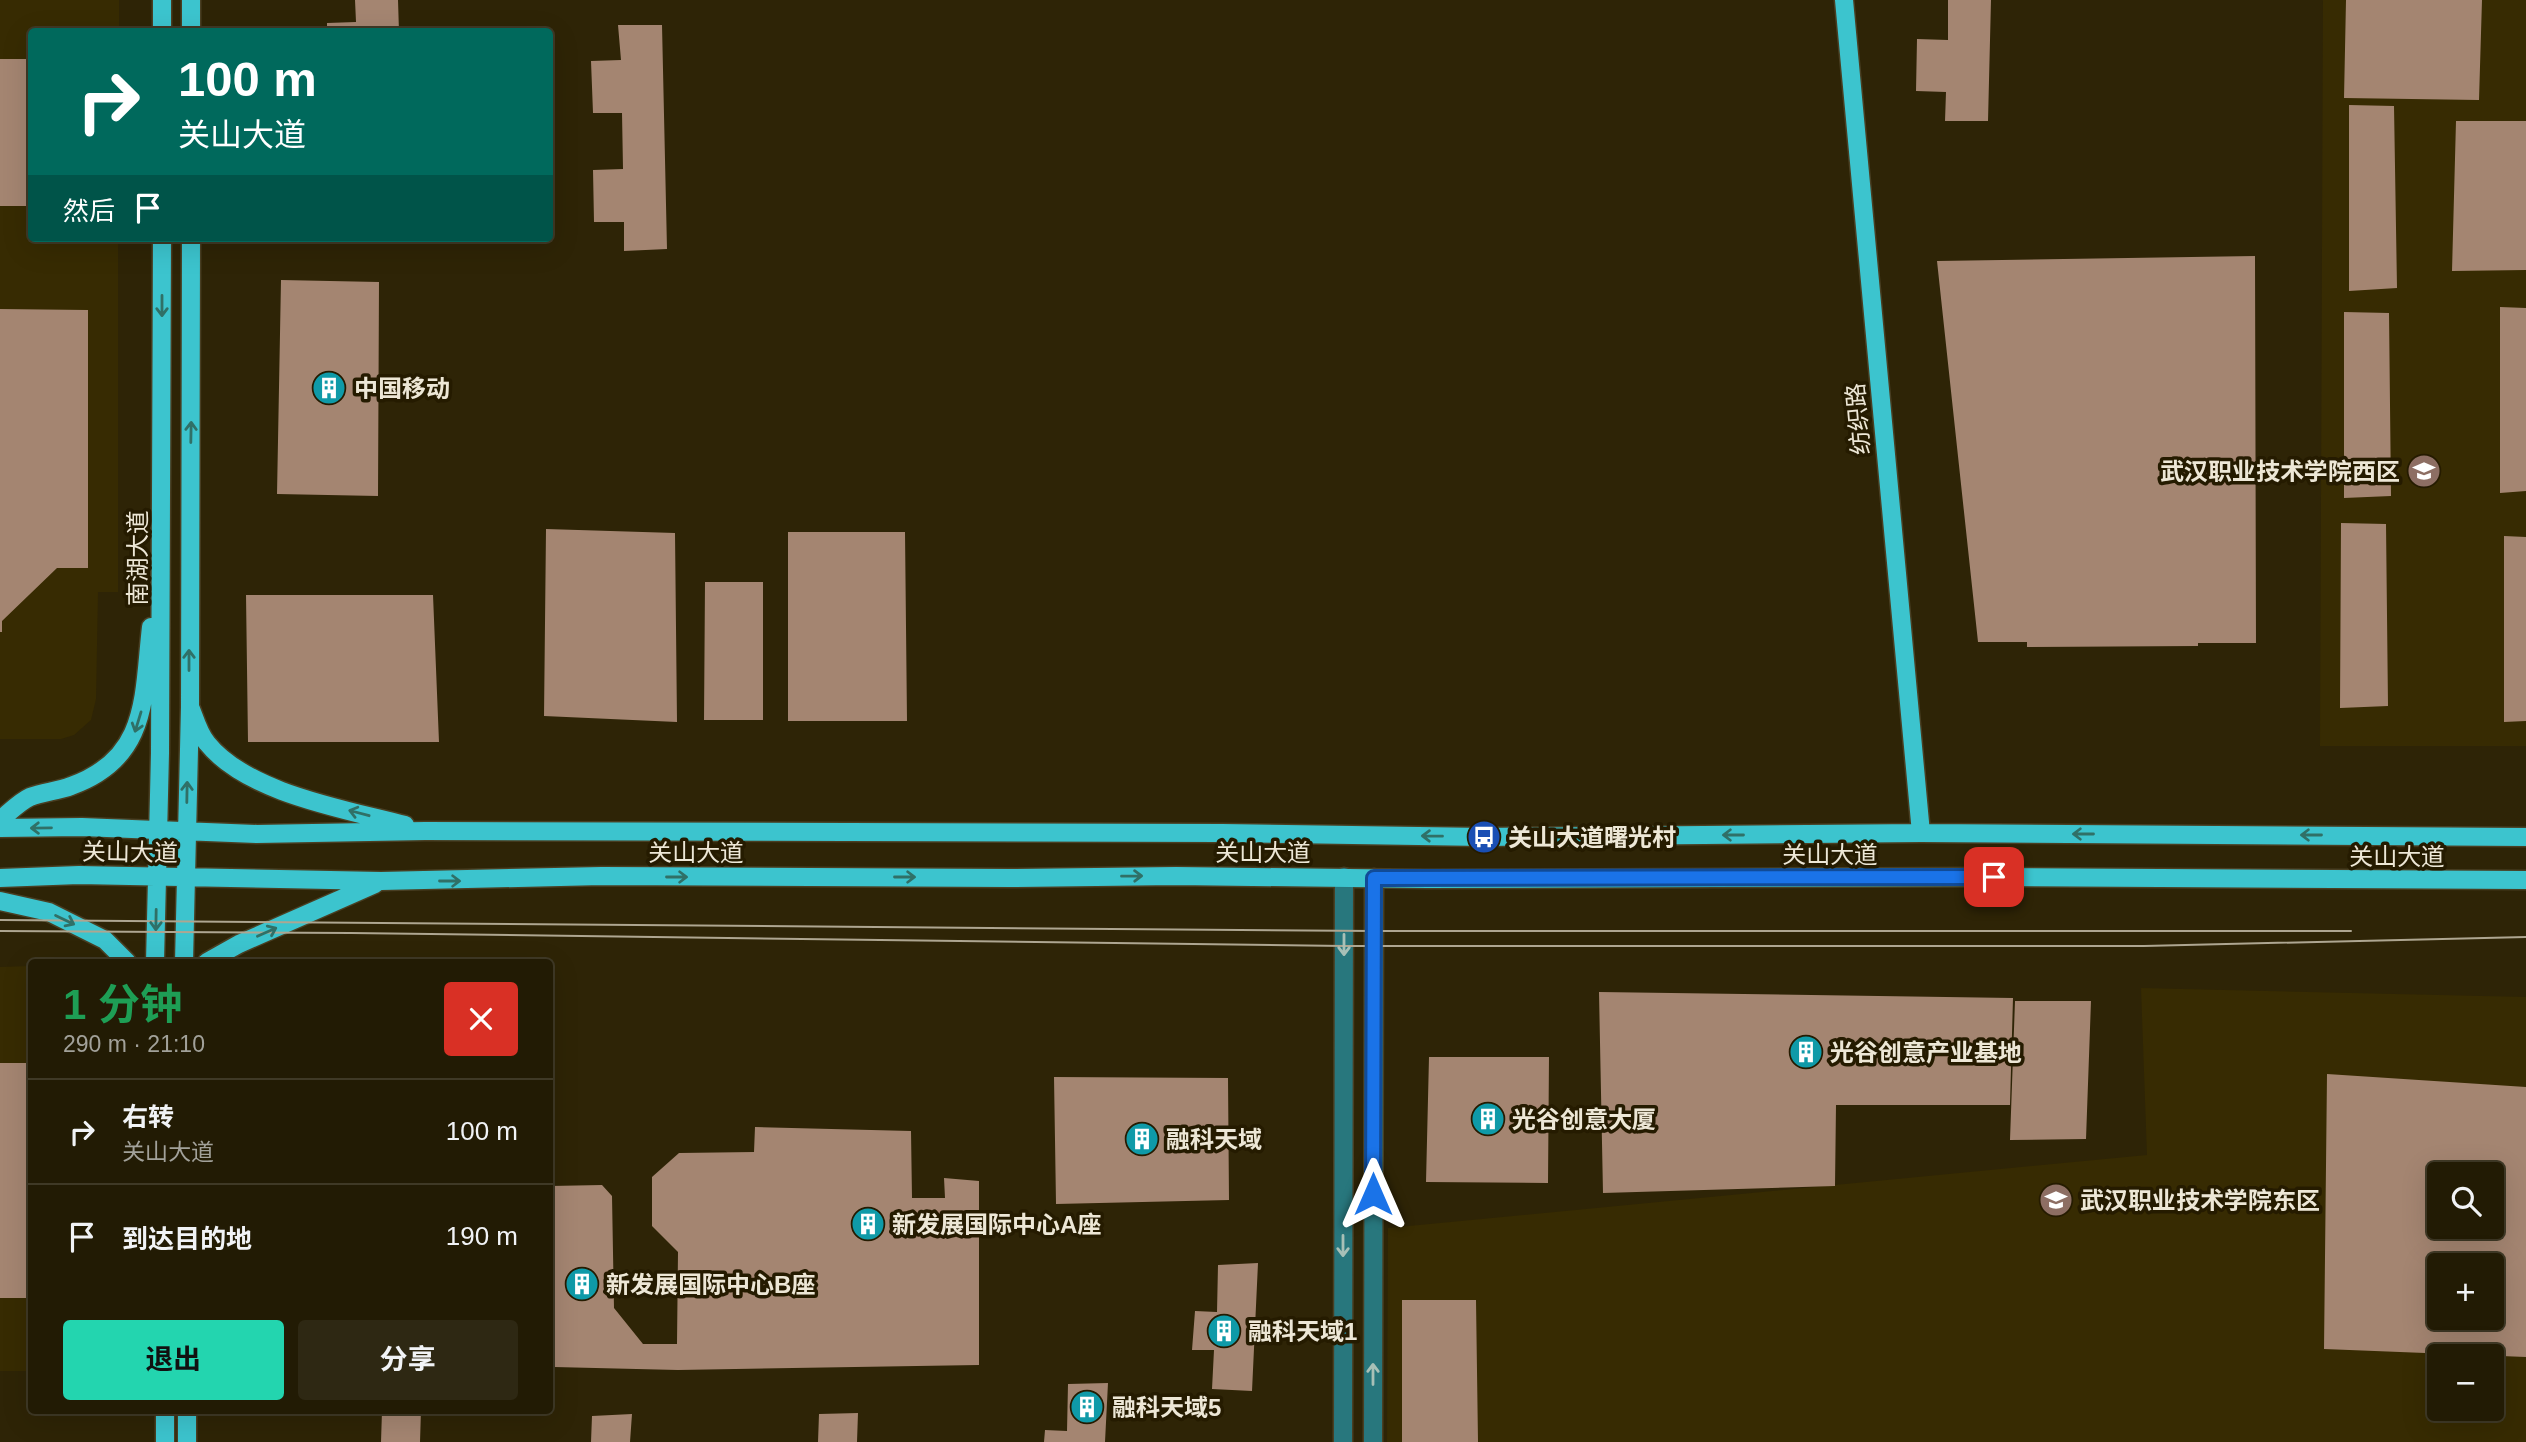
<!DOCTYPE html>
<html lang="zh">
<meta charset="utf-8">
<style>
:root{--surface:#221b04;--page:#2e2813;--text:#f1f3f6;--muted:#a2a19a;--line:#3f3926;--accent:#23d5af}
body{margin:0;font-family:Arial,"Noto Sans SC",sans-serif;background:var(--page);color:var(--text);height:100vh;display:flex;flex-direction:column;font-size:26px;white-space:nowrap}
*{box-sizing:border-box;margin:0}
p{font-size:23px;color:var(--muted)}
.icon{flex:none;width:38px;height:38px;fill:none;stroke:currentColor;stroke-width:2;stroke-linecap:round;stroke-linejoin:round}
.map{position:relative;flex:1;overflow:hidden}
.sheet{position:absolute;left:28px;top:959px;width:525px;height:455px;display:flex;flex-direction:column;background:var(--surface);border-radius:7px;box-shadow:0 7px 28px #0002,0 0 0 2px var(--line)}
.sheet>*{flex:none}
.hud{position:absolute;left:28px;top:28px;width:525px;height:214px;border-radius:7px;box-shadow:0 7px 28px #0002,0 0 0 2px var(--line);background:#00695c;color:#fff;overflow:hidden}
.fabs{position:absolute;left:2427px;top:1162px;display:grid;gap:14px}
.fabs a{display:grid;place-items:center;width:77px;height:77px;border-radius:7px;background:var(--surface);box-shadow:0 7px 28px #0002,0 0 0 2px var(--line);font-size:35px}
.pin{position:absolute;display:grid;place-items:center;width:60px;height:60px;color:#fff;margin:-30px;border-radius:14px;box-shadow:0 4px 10px #0006}
.me{position:absolute;width:77px;margin:-38px;rotate:0deg;stroke-linejoin:round;filter:drop-shadow(0 0 5px #0008)}
.turn{display:flex;align-items:center;gap:24px;height:147px;padding:0 35px;font-size:32px}
.turn .icon{width:91px;height:91px;stroke-width:2.5}
.turn b{display:block;font-size:49px;line-height:60px}
.then{display:flex;align-items:center;height:66px;padding:0 35px;background:#0003;gap:14px;font-size:26px}
.round{display:grid;place-items:center;flex:none;width:74px;height:74px;border-radius:7px;background:var(--page)}
.overview{display:flex;align-items:center;justify-content:space-between;height:119px;padding:0 35px}
h1{font-size:42px;font-weight:700;line-height:52px;color:#1e9e55}
.action{display:flex;gap:14px;margin-top:auto;padding:14px 35px}
.action a{flex:1;height:80px;border-radius:7px;background:var(--accent);color:#111;font-size:28px;font-weight:700;line-height:80px;text-align:center}
.action a+a{background:var(--page);color:var(--text)}
ul{padding:0;list-style:none}
li{display:flex;align-items:center;gap:21px;height:105px;padding:0 35px;border-top:2px solid var(--line)}
li div{flex:1}
li b{display:block;font-size:26px}
li em{font-style:normal}
.map>svg:first-child{display:block}
</style>
<div class="map">
<svg width="2526" height="1442" viewBox="0 0 2526 1442">
<rect width="100%" height="100%" fill="#2e2406"/>
<!-- built -->
<path fill="#372b02" fill-rule="evenodd" d="M0 0H119V31L32 32V238H118V592H98L96 699 91 720 74 735 61 739H0Z
M2323 0H2526V746H2320Z
M31 966V1371H0V967Z
M2141 988 2526 997V1442H1387L1388 1228 2147 1155ZM2440 1174H2492V1227H2440ZM2440 1265H2492V1318H2440ZM2440 1356H2492V1409H2440Z"/>
<!-- building -->
<path fill="#a48571" fill-rule="evenodd" d="M355 0H398L399 32H327V23L356 22Z
M1948 0H1991L1988 121H1945L1946 92 1916 91 1917 39 1948 40Z
M2346 0H2482L2479 100 2344 98Z
M618 25H662L667 249 624 251V222H594L593 170 623 169 622 113H593L591 61 621 60Z
M0 59H32V206H0Z
M2349 105 2394 106 2397 288 2349 291Z
M2456 121H2526V270L2452 271Z
M2255 256 2256 643H2198V646L2027 647V642H1978L1937 261Z
M281 280 379 282 378 496 277 494Z
M2500 307 2526 308V491L2500 493Z
M0 309 88 310V568H57L2 621V632H0Z
M2344 312 2389 313 2391 496 2344 498Z
M2341 523 2386 524 2388 706 2340 708Z
M546 529 675 533 677 722 544 716Z
M788 532H905L907 721H788Z
M2504 536 2526 537V721L2504 722Z
M705 582H763V720H704Z
M246 595H433L439 742H248Z
M1599 992 2013 998 2010 1105H1836L1835 1186 1603 1193Z
M2015 1001H2091L2086 1139 2010 1140Z
M1429 1057H1549L1548 1183 1426 1182Z
M0 1063H32V1298H0Z
M2327 1074 2526 1087V1357L2324 1349ZM2440 1174H2492V1227H2440ZM2440 1265H2492V1318H2440Z
M1054 1077 1228 1078 1229 1200 1056 1204Z
M755 1127 911 1131 912 1198H945L944 1178 979 1181V1365L678 1370 554 1367 550 1373V1186L602 1185 612 1196 614 1308 643 1344H677L678 1252 652 1226V1177L679 1153 754 1152Z
M1258 1263 1252 1391 1212 1389 1214 1350H1192L1195 1311 1217 1312 1218 1265Z
M1402 1300H1476L1478 1442H1402Z
M1108 1383 1105 1442H1044L1045 1430 1067 1431 1068 1384Z
M421 1410 420 1442H381L382 1411Z
M858 1413 857 1442H818L819 1414Z
M632 1414 630 1442H591L592 1416Z"/>
<g fill="none" stroke-linecap="round" stroke-linejoin="round">
<defs>
<path id="minor" d="M1343 1442 1344 877
M1373 1442 1374 878"/>
<path id="major" d="M191 0V32
M1844 0 1921 833
M162 32V0
M191 709C195 719 199 734 207 743 247 793 344 809 405 825
M0 820C9 813 19 802 30 797 43 792 58 791 71 786 149 758 143 697 151 627
M0 828 82 827 257 834 425 831 1222 833 1484 837 1921 833 2526 837
M0 878 79 875 381 881 602 876 1008 878 1176 876 1427 879 1994 877 2526 880
M0 901 49 912 105 940 127 962
M155 962 160 753 162 238
M184 962 190 707 191 238
M207 962 239 944 375 884
M165 1410V1442
M187 1410V1442"/>
</defs>
<!-- minor casing -->
<use href="#minor" stroke="#493f23" stroke-width="21"/>
<!-- major casing -->
<use href="#major" stroke="#493f23" stroke-width="21"/>
<!-- minor -->
<use href="#minor" stroke="#28777d" stroke-width="18"/>
<!-- major -->
<use href="#major" stroke="#3cc4ce" stroke-width="18"/>
<!-- tram -->
<path stroke="#aea691" stroke-width="2" d="M0 920 1374 931H2351
M0 931 351 933 1344 946H2144L2526 937"/>
</g>
<!-- one-way arrows -->
<defs><path id="oneway-shaft" d="M-6 0H5M1.5-3L5.5 0L1.5 3" fill="none" stroke-width="1.6" stroke-linecap="round" stroke-linejoin="round" transform="scale(1.75)"/></defs>
<g stroke="#307067">
<use href="#oneway-shaft" transform="translate(162 306) rotate(90)"/>
<use href="#oneway-shaft" transform="translate(191 432) rotate(-89)"/>
<use href="#oneway-shaft" transform="translate(189 660) rotate(-90)"/>
<use href="#oneway-shaft" transform="translate(138 722) rotate(107)"/>
<use href="#oneway-shaft" transform="translate(187 792) rotate(-89)"/>
<use href="#oneway-shaft" transform="translate(359 813) rotate(-165)"/>
<use href="#oneway-shaft" transform="translate(41 828) rotate(179)"/>
<use href="#oneway-shaft" transform="translate(2083 834) rotate(-180)"/>
<use href="#oneway-shaft" transform="translate(1733 835) rotate(180)"/>
<use href="#oneway-shaft" transform="translate(2311 835) rotate(-180)"/>
<use href="#oneway-shaft" transform="translate(1432 836) rotate(-179)"/>
<use href="#oneway-shaft" transform="translate(1132 876) rotate(-1)"/>
<use href="#oneway-shaft" transform="translate(677 877)"/>
<use href="#oneway-shaft" transform="translate(905 877)"/>
<use href="#oneway-shaft" transform="translate(450 881)"/>
<use href="#oneway-shaft" transform="translate(65 920) rotate(26)"/>
<use href="#oneway-shaft" transform="translate(156 920) rotate(91)"/>
<use href="#oneway-shaft" transform="translate(267 932) rotate(-24)"/>
</g>
<g stroke="#a8c0b7">
<use href="#oneway-shaft" transform="translate(1344 945) rotate(90)"/>
<use href="#oneway-shaft" transform="translate(1343 1246) rotate(90)"/>
<use href="#oneway-shaft" transform="translate(1373 1374) rotate(-90)"/>
</g>
<g fill="none" stroke-linecap="round" stroke-linejoin="round">
<defs>
<path id="route" d="M1373 1194 1374 878 1994 877"/>
</defs>
<!-- route casing -->
<use href="#route" stroke="#114b97" stroke-width="18"/>
<!-- route -->
<use href="#route" stroke="#1a73e8" stroke-width="12"/>
</g>
<!-- icons -->
<defs>
<symbol id="building-disc" viewBox="-11 -11 22 22"><circle r="9.5" fill="#0f9aa8" stroke="#251b00"/><path d="M-4-6H4V6H1V3H-1V6H-4ZM-2.5-4.3h1.7v1.8h-1.7ZM.8-4.3h1.7v1.8H.8ZM-2.5-1h1.7V.8h-1.7ZM.8-1h1.7V.8H.8Z" fill="#fff"/></symbol>
<symbol id="university-disc" viewBox="-11 -11 22 22"><circle r="9.5" fill="#8d6e63" stroke="#251b00"/><path d="M0-5L7-2L0 1L-7-2ZM-4 1L0 2.5L4 1V4Q0 6-4 4Z" fill="#fff"/></symbol>
<symbol id="bus-disc" viewBox="-11 -11 22 22"><circle r="9.5" fill="#1a4fb4" stroke="#251b00"/><path d="M-5-6H5V4H4V6H2V4H-2V6H-4V4H-5ZM-3.5-4V0h7V-4ZM-3.5 1.2v1.5H-2V1.2ZM2 1.2v1.5H3.5V1.2Z" fill="#fff"/></symbol>
</defs>
<g fill-rule="evenodd">
<use href="#building-disc" x="310" y="369" width="38" height="38"/>
<use href="#university-disc" x="2405" y="452" width="38" height="38"/>
<use href="#bus-disc" x="1465" y="818" width="38" height="38"/>
<use href="#building-disc" x="1787" y="1033" width="38" height="38"/>
<use href="#building-disc" x="1469" y="1100" width="38" height="38"/>
<use href="#building-disc" x="1123" y="1120" width="38" height="38"/>
<use href="#university-disc" x="2037" y="1181" width="38" height="38"/>
<use href="#building-disc" x="849" y="1205" width="38" height="38"/>
<use href="#building-disc" x="563" y="1265" width="38" height="38"/>
<use href="#building-disc" x="1205" y="1312" width="38" height="38"/>
<use href="#building-disc" x="1068" y="1388" width="38" height="38"/>
</g>
<g text-anchor="middle" dominant-baseline="central" stroke-width="7" stroke-linejoin="round" paint-order="stroke">
<!-- poi labels -->
<g font-size="24" font-weight="bold" fill="#ede7d6" stroke="#251b00" text-anchor="start">
<text x="354" y="388">中国移动</text>
<text x="2400" y="471" text-anchor="end">武汉职业技术学院西区</text>
<text x="1508" y="837">关山大道曙光村</text>
<text x="1830" y="1052">光谷创意产业基地</text>
<text x="1512" y="1119">光谷创意大厦</text>
<text x="1166" y="1139">融科天域</text>
<text x="2080" y="1200">武汉职业技术学院东区</text>
<text x="892" y="1224">新发展国际中心A座</text>
<text x="606" y="1284">新发展国际中心B座</text>
<text x="1248" y="1331">融科天域1</text>
<text x="1112" y="1407">融科天域5</text>
</g>
<!-- street labels -->
<g font-size="24" fill="#ede7d6" stroke="#251b00">
<text transform="translate(1858 419) rotate(-95)">纺织路</text>
<text transform="translate(137 558) rotate(-90)">南湖大道</text>
<text transform="translate(130 852) rotate(1)">关山大道</text>
<text x="696" y="852">关山大道</text>
<text x="1263" y="852">关山大道</text>
<text x="1830" y="854">关山大道</text>
<text x="2397" y="856">关山大道</text>
</g>
</g>
</svg>
<div class="fabs">
<a><svg class="icon" aria-label="search" viewBox="0 0 24 24"><circle cx="10" cy="10" r="6"/><path d="M15 15l6 6"/></svg></a>
<a>+</a>
<a>−</a>
</div>
<div class="pin" style="left:1994px;top:877px;background:#d93025"><svg class="icon" aria-label="arrive" viewBox="0 0 24 24"><path d="M6 21V4h12l-3 4 3 4H6"/></svg></div>
<svg class="me" style="left:1373px;top:1194px" viewBox="-20 -20 40 40"><path d="M0-17L14 15 0 8-14 15z" fill="#1a73e8" stroke="#fff" stroke-width="4"/></svg>
<div class="hud">
<div class="turn"><svg class="icon" aria-label="right" viewBox="0 0 24 24"><path d="M7 20v-9h11M14 6l5 5-5 5"/></svg><div><b>100 m</b>关山大道</div></div>
<div class="then">然后<svg class="icon" aria-label="arrive" viewBox="0 0 24 24"><path d="M6 21V4h12l-3 4 3 4H6"/></svg></div>
</div>
<section class="sheet">
<div class="overview"><div><h1>1 分钟</h1><p>290 m · 21:10</p></div><a class="round" style="background:#d93025;color:#fff"><svg class="icon" aria-label="close" viewBox="0 0 24 24"><path d="M6 6l12 12M18 6L6 18"/></svg></a></div>
<ul>
<li><svg class="icon" aria-label="right" viewBox="0 0 24 24"><path d="M7 20v-9h11M14 6l5 5-5 5"/></svg><div><b>右转</b><p>关山大道</p></div><em>100 m</em></li>
<li><svg class="icon" aria-label="arrive" viewBox="0 0 24 24"><path d="M6 21V4h12l-3 4 3 4H6"/></svg><div><b>到达目的地</b></div><em>190 m</em></li>
</ul>
<div class="action"><a>退出</a><a>分享</a></div>
</section>
</div>
